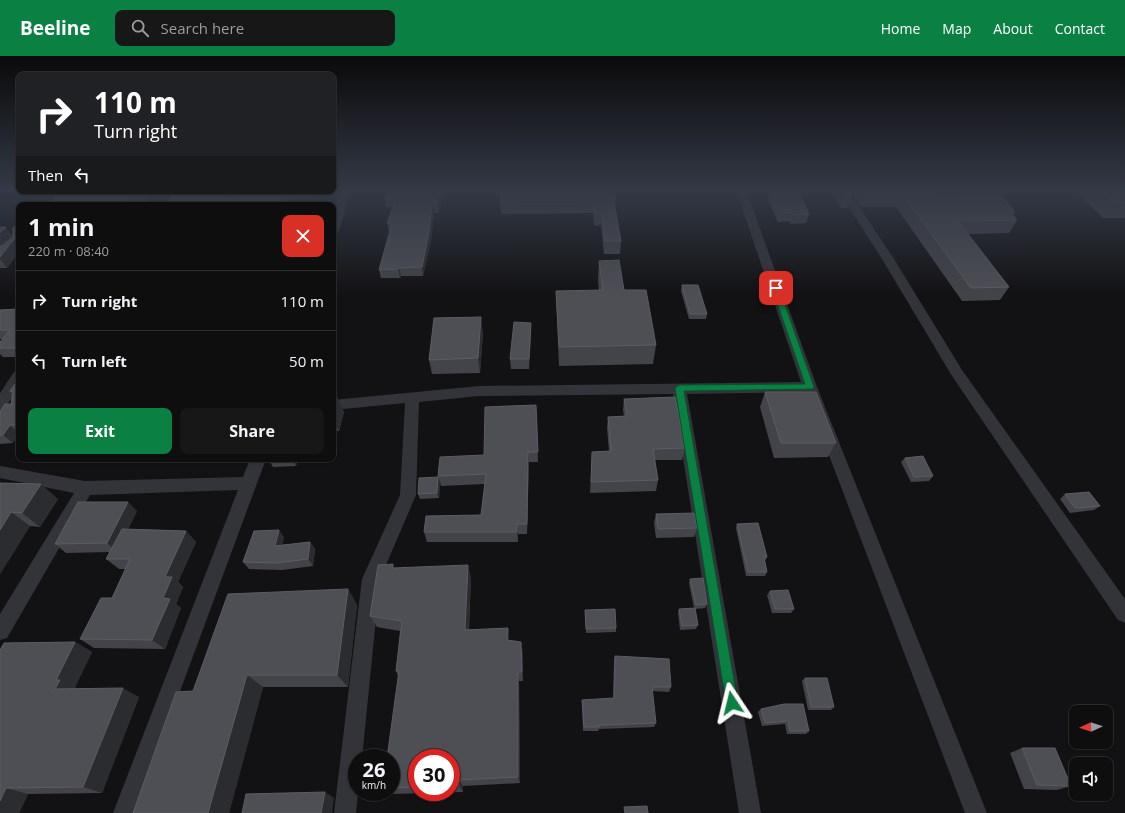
<!DOCTYPE html>
<meta charset="utf-8">
<style>
:root{--surface:#0e0e0f;--page:#171718;--text:#f1f3f6;--muted:#9b9c9e;--line:#2e2e2f;--accent:#0b8043}
body{margin:0;font-family:"Open Sans",sans-serif;background:var(--page);color:var(--text);height:100vh;display:flex;flex-direction:column;font-size:15px;white-space:nowrap}
*{box-sizing:border-box;margin:0}
p{font-size:13px;color:var(--muted)}
.icon{flex:none;width:22px;height:22px;fill:none;stroke:currentColor;stroke-width:2;stroke-linecap:round;stroke-linejoin:round}
.map{position:relative;flex:1;overflow:hidden}
.details{position:absolute;left:16px;top:146px;width:320px;height:260px;display:flex;flex-direction:column;background:var(--surface);border-radius:8px;box-shadow:0 1px 3px #0004,0 0 0 1px var(--line)}
.details>*{flex:none}
.hud{position:absolute;left:16px;top:16px;width:320px;height:122px;border-radius:8px;box-shadow:0 1px 3px #0004,0 0 0 1px var(--line);background:#202124;color:#fff;overflow:hidden}
.needle{width:26px;rotate:267deg}
.controls{position:absolute;left:1069px;top:649px;display:grid;gap:8px}
.controls a{display:grid;place-items:center;width:44px;height:44px;border-radius:8px;background:var(--surface);box-shadow:0 1px 3px #0004,0 0 0 1px var(--line);font-size:20px}
.speed{position:absolute;left:348px;top:693px;display:flex;gap:8px;font-size:20px;font-weight:700;text-align:center}
.speed>*{display:grid;place-content:center;width:52px;height:52px;border-radius:50%;background:var(--surface);box-shadow:0 1px 3px #0004,0 0 0 1px var(--line);line-height:1}
.speed small{font-size:10px;font-weight:400}
.speed .limit{border:6px solid #d22;background:#fff;color:#111}
.pin{position:absolute;display:grid;place-items:center;width:34px;height:34px;color:#fff;margin:-17px;border-radius:8px;box-shadow:0 2px 6px #0006}
.me{position:absolute;width:44px;margin:-22px;rotate:350deg;stroke-linejoin:round;filter:drop-shadow(0 0 3px #0008)}
.turn{display:flex;align-items:center;gap:14px;height:84px;padding:0 12px;font-size:18px}
.turn .icon{width:52px;height:52px;stroke-width:2.5}
.turn b{display:block;font-size:28px;line-height:34px}
.then{display:flex;align-items:center;height:38px;padding:0 12px;background:#0003;gap:8px;font-size:15px}
.round{display:grid;place-items:center;flex:none;width:42px;height:42px;border-radius:8px;background:var(--page)}
.headline{display:flex;align-items:center;justify-content:space-between;height:68px;padding:0 12px}
h1{font-size:24px;font-weight:700;line-height:30px}
.action{display:flex;gap:8px;margin-top:auto;padding:8px 12px}
.action a{flex:1;height:46px;border-radius:8px;background:var(--accent);color:#fff;font-size:16px;font-weight:700;line-height:46px;text-align:center}
.action a+a{background:var(--page);color:var(--text)}
ul{padding:0;list-style:none}
li{display:flex;align-items:center;gap:12px;height:60px;padding:0 12px;border-top:1px solid var(--line)}
li div{flex:1}
li b{display:block;font-size:15px}
li em{font-style:normal}
header{display:flex;align-items:center;gap:24px;box-sizing:border-box;height:56px;padding:0 20px;background:var(--accent);color:#fff}
header strong{font-size:19px}
nav{display:flex;gap:22px;margin-inline-start:auto;font-size:14px}
.search{width:280px;height:36px;background:var(--page);display:flex;align-items:center;gap:10px;box-sizing:border-box;padding:0 14px;border-radius:8px;color:var(--muted);font-size:15px}
.map>svg:first-child{display:block}
</style>
<header>
<strong>Beeline</strong>
<div class="search"><svg class="icon" aria-label="search" viewBox="0 0 24 24"><circle cx="10" cy="10" r="6"/><path d="M15 15l6 6"/></svg>Search here</div>
<nav><a>Home</a><a>Map</a><a>About</a><a>Contact</a></nav>
</header>
<div class="map">
<svg width="1125" height="757" viewBox="0 0 1125 757">
<rect width="100%" height="100%" fill="#121214"/>
<g fill="none" stroke-linecap="round" stroke-linejoin="round">
<!-- minor -->
<path fill="#333439" fill-rule="evenodd" d="M341 134H351L339 175 333 178V158Z
M736 134H746L817 331 987 757H965L805 336 687 338 761 757H739L673 338 479 340 419 346 416 439 380 523 362 702H357V736H358L356 757H334L362 523 400 439 405 347 333 354V344L479 330 801 326Z
M838 134H848L894 203 962 314 1125 543V567L1118 564 952 320 882 203Z
M144 135H154L144 149H134Z
M19 315V331L5 352 0 353V337L14 316Z
M250 403H266L135 757H113L238 434 90 439 7 582 0 584V558L74 437 0 422V410L85 425 243 421Z"/>
</g>
<!-- wall -->
<path fill="#434449" fill-rule="evenodd" d="M387 134H443L439 157H434L431 184 423 220H401L400 222H381L379 214 390 176H389L387 167 393 151H387L385 143Z
M770 134 809 158 806 167 790 168 789 165 778 166 767 142Z
M830 134H935L938 139 1015 156 1013 159 1017 164 1009 177 968 178 1009 231 1000 244 962 245 896 151H861L852 138V139L847 152H841Z
M1074 134H1125V162H1103Z
M237 135H313L310 142H290L288 146H285L284 149H165L230 139 229 142H233Z
M616 140 615 151 621 185 620 198H604L601 169 594 170 593 157 501 158 500 145Z
M0 171 13 180 19 177V196L7 212H0Z
M599 205 624 234 656 289 653 308 559 310 556 235H599L598 224Z
M682 229 707 258 706 263H689L681 235Z
M19 253V301H3L0 298V286L2 283H0V254Z
M483 276 480 317 432 318 429 304Z
M531 277 529 313H511L510 303Z
M19 323V378L13 387 0 388V355L11 348 12 338 10 335Z
M765 336 836 387 828 401 774 402 760 351Z
M333 342 344 356 339 375H333Z
M624 343 685 392 682 404H655L658 424 656 435 590 437 592 396 609 395 607 372 608 361 624 360 623 354Z
M536 349 538 406H529L527 478H518V486H427L424 476 481 459 485 428 441 430 440 426 439 442 420 443 418 438 438 421V420L484 399Z
M905 402 933 420 929 425 911 426 901 406Z
M168 403H203L202 405 170 406Z
M268 403H298L296 410 273 411Z
M0 427 58 443 40 471 30 470 0 518Z
M1065 438 1100 450 1094 454 1070 457 1060 443Z
M137 455 128 473 186 475 196 486 178 526 183 531 176 548 181 552 165 593 94 592 80 583 112 542 126 513H119L106 503 110 496 66 497 55 488Z
M656 458 697 472 694 481 656 482 654 467Z
M737 468 767 501 765 505 767 516 765 520H746L736 472Z
M284 481 282 489 310 486 315 493 313 510 282 514 249 513 243 506Z
M395 512 471 521 469 574 508 572 509 584 523 596V625H519L520 727 463 730V736L390 738 388 736H391V702L398 620 396 615 400 575 377 571 370 560ZM417 702H451V736H417Z
M690 523 707 548 705 552 695 553 698 569 696 573 680 574 678 557 679 553 694 552 689 527Z
M348 533 357 549 348 631H263L229 757H133L193 635Z
M770 535 794 553 791 557H772L767 539Z
M585 554 616 572V576L586 577Z
M75 586 92 596 75 631 78 633 139 641 102 737 28 738 19 757H0V594Z
M615 600 671 631 669 636 652 635 656 667 654 671 599 673 598 675H583L582 648V644L613 642 614 605Z
M805 622 834 651 831 654H808L802 625Z
M761 653 809 675 806 678H787L785 668 762 670 758 656Z
M1022 692 1071 730 1057 734 1024 733 1010 697Z"/>
<!-- shaded-wall -->
<path fill="#2b2c2f" d="M440 134H443L439 157 437 148Z
M131 135H138L140 138 133 148 134 149H123L127 139Z
M224 135H228L230 139 226 149 222 141Z
M285 135H287L290 142 288 146 284 138Z
M307 135H313L310 142Z
M282 138 285 146 284 149H277Z
M432 148 434 157 431 184 423 220 422 211Z
M6 171 13 181 0 194V177Z
M19 177V196L7 212 0 203V201Z
M399 212 401 220 400 222 398 213Z
M481 261 483 276 480 317 478 302Z
M531 267V277L529 313V303Z
M19 286V297L15 292Z
M337 341 344 356 339 375 333 362V359Z
M10 369 19 378 13 387 3 379Z
M528 396 529 406 527 478V468Z
M292 403H298L296 410Z
M438 421 440 426 439 442 437 437Z
M41 428 58 443 40 471 22 457Z
M128 446 137 455 117 496 107 487Z
M11 456 30 470 0 518V474Z
M517 468 518 478V486L517 476Z
M279 474 284 481 280 498 275 490Z
M186 475 196 486 178 526 183 531 176 548 181 552 165 593 152 584 163 542 165 521Z
M310 486 315 493 313 510 308 503Z
M468 509 471 521 468 584 465 574Z
M348 533 357 549 348 631 337 619Z
M508 572 509 582V594L507 584Z
M75 586 92 596 75 631 78 633H55L56 624Z
M521 586 523 596V625L522 616Z
M518 616 519 625 520 727 518 721Z
M247 619 263 631 229 757H208Z
M123 632 139 641 102 737 83 731Z
M459 724 463 730V736L459 730Z
M6 732 28 738 19 757H0V745Z
M325 736 334 742 332 757H321Z"/>
<!-- building -->
<path fill="#4e4f55" stroke="#5b5d64" d="M387 134H440L437 148H432L429 176 422 211 399 212 398 213 379 214 392 167H387L396 143H385Z
M501 134H616V140H613L621 185H605L602 157H594L593 144 500 145Z
M770 134H798L809 158 793 159 791 157H781Z
M843 134H849L852 139H846Z
M863 134H935L938 139 1000 138 1015 156H1010L1017 164 958 165 1009 231 971 232 902 138 867 139Z
M1100 134H1125V147H1114Z
M61 135H131L127 139 129 141 123 149H49Z
M175 135H224L222 141 233 142 237 135H285L284 138H282L277 149H165Z
M0 171H6L0 177Z
M13 171H19V177L0 201V190H2L13 181Z
M619 204 624 234H646L656 289 559 291 556 235 603 234 599 205Z
M682 229H698L707 258H690Z
M19 253V286L15 292H0V286L10 274H0V254Z
M481 261 478 302 429 304 434 262Z
M514 266 531 267 529 303H510Z
M19 323V369H10L3 379H0V355L5 348H11L13 336 10 335Z
M765 336H816L836 387H781Z
M337 341 333 359V342Z
M675 341 685 392 653 393 658 424 591 426 592 396 611 395 608 361 627 360 624 343Z
M536 349 538 396H528L527 468H517V476H424L426 460 481 459 486 418 438 420 440 401 484 399 485 351Z
M923 400 933 420 914 421 905 402Z
M438 421 437 437 418 438 419 422Z
M0 427 41 428 22 457 11 456 0 474Z
M1089 436 1100 450 1075 452 1065 438Z
M78 446H128L107 487 55 488Z
M694 457 697 472 658 473 656 458Z
M758 467 767 501 764 502 767 516H748L737 468Z
M122 473 186 475 165 521H172L163 542 170 543 152 584 80 583 101 542H112L130 503H106Z
M279 474 275 490 310 486 308 503 276 507 243 506 254 475Z
M393 508V512L468 509 465 574 508 572 507 584 521 586 522 616H518V721L459 724V730H451V702H417V731L391 732V702H387L399 615H396L402 565 370 560 378 509Z
M703 522 707 548 696 549 690 523Z
M348 533 337 619H247L208 757H133L176 636 193 635 228 538Z
M788 534 794 553H775L770 535Z
M695 552 698 569 682 570 679 553Z
M615 553 616 572 586 573 585 554Z
M75 586 56 624H60L55 633 123 632 83 731 6 732 0 745V594L4 587Z
M615 600 669 603 671 631H652L656 667 599 669V671H584L582 644 614 642Z
M805 622H827L834 651H811Z
M784 648H803L809 675H790L788 665 765 667 761 653Z
M1022 692H1055L1071 730 1037 729Z
M325 736 321 757H242L246 738Z
M647 750 648 757H625L624 751Z"/>
<!-- sky -->
<linearGradient id="sky" x2="0" y2="1"><stop stop-color="#0a0a0b"/><stop offset="0.56" stop-color="#333945"/><stop offset="1" stop-color="#333945" stop-opacity="0"/></linearGradient>
<rect width="1125" height="240" fill="url(#sky)"/>
<!-- route -->
<path fill="#0b8043" stroke="#07532c" d="M776 230 779 232 814 331 813 333 684 335 738 647 736 651 732 653 728 651 726 647 675 332 679 329 805 328 772 232Z"/>
</svg>
<div class="controls">
<a><svg class="needle" viewBox="-14 -14 28 28"><path d="M0-13l5 13h-10z" fill="#e53935"/><path d="M0 13l5-13h-10z" fill="#9b9c9e"/></svg></a>
<a><svg class="icon" aria-label="sound" viewBox="0 0 24 24"><path d="M4 9h4l5-4v14l-5-4H4zM17 9q2 3 0 6"/></svg></a>
</div>
<div class="speed"><div>26<small>km/h</small></div><div class="limit">30</div></div>
<div class="pin" style="left:776px;top:232px;background:#d93025"><svg class="icon" aria-label="arrive" viewBox="0 0 24 24"><path d="M6 21V4h12l-3 4 3 4H6"/></svg></div>
<svg class="me" style="left:732px;top:647px" viewBox="-20 -20 40 40"><path d="M0-17L14 15 0 8-14 15z" fill="#0b8043" stroke="#fff" stroke-width="4"/></svg>
<div class="hud">
<div class="turn"><svg class="icon" aria-label="right" viewBox="0 0 24 24"><path d="M7 20v-9h11M14 6l5 5-5 5"/></svg><div><b>110 m</b>Turn right</div></div>
<div class="then">Then<svg class="icon" aria-label="left" viewBox="0 0 24 24"><path d="M17 20v-9H6M10 6l-5 5 5 5"/></svg></div>
</div>
<section class="details">
<div class="headline"><div><h1>1 min</h1><p>220 m · 08:40</p></div><a class="round" style="background:#d93025;color:#fff"><svg class="icon" aria-label="close" viewBox="0 0 24 24"><path d="M6 6l12 12M18 6L6 18"/></svg></a></div>
<ul>
<li><svg class="icon" aria-label="right" viewBox="0 0 24 24"><path d="M7 20v-9h11M14 6l5 5-5 5"/></svg><div><b>Turn right</b></div><em>110 m</em></li>
<li><svg class="icon" aria-label="left" viewBox="0 0 24 24"><path d="M17 20v-9H6M10 6l-5 5 5 5"/></svg><div><b>Turn left</b></div><em>50 m</em></li>
</ul>
<div class="action"><a>Exit</a><a>Share</a></div>
</section>
</div>
